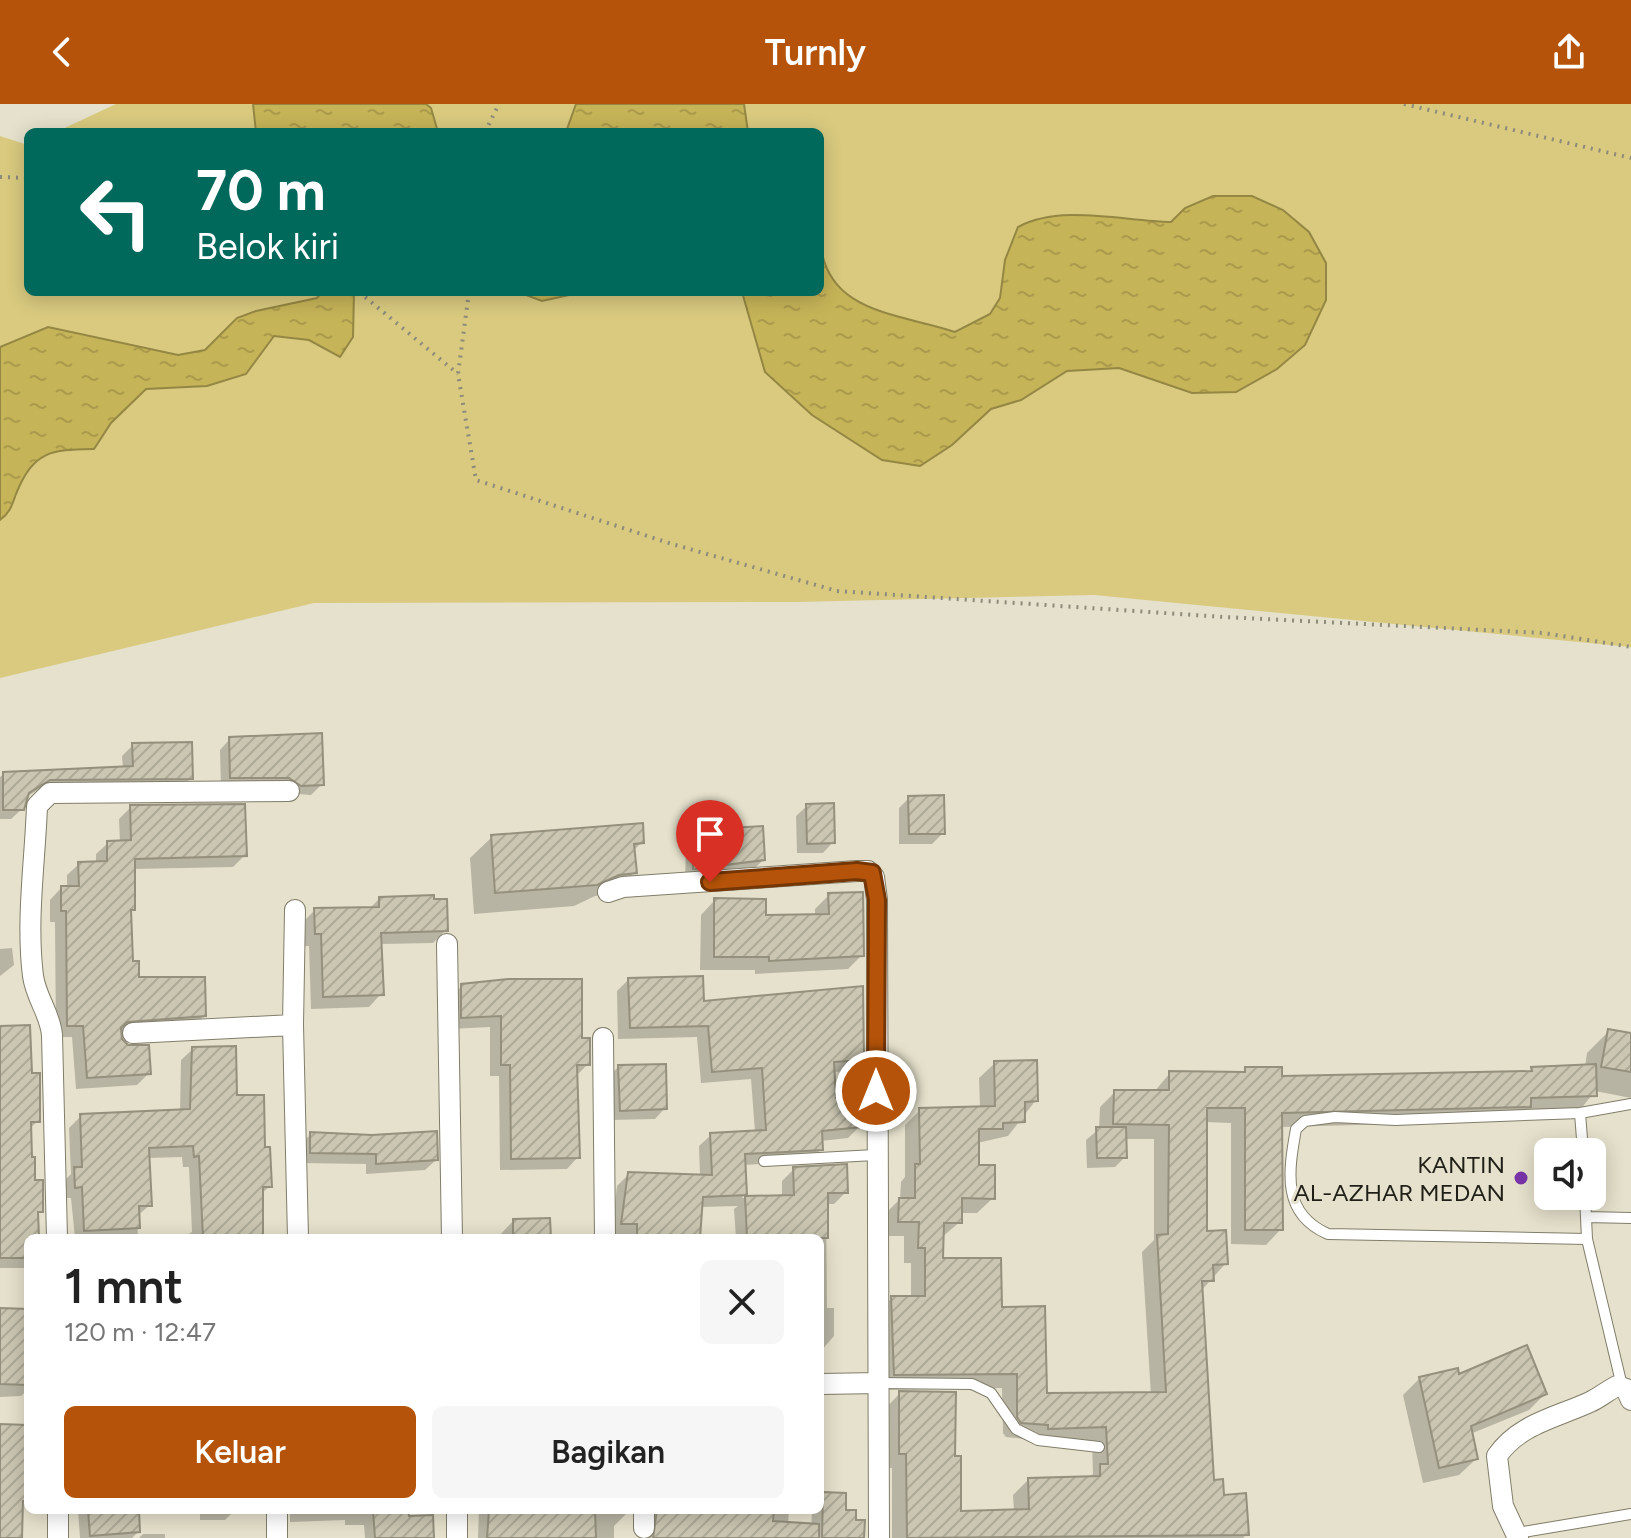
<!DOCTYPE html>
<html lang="id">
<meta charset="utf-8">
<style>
:root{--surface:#fff;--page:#f6f6f6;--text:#222;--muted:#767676;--accent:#b45309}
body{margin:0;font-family:Figtree,sans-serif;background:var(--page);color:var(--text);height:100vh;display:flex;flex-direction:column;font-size:30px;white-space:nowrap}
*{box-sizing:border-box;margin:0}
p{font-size:26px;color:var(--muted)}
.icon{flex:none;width:44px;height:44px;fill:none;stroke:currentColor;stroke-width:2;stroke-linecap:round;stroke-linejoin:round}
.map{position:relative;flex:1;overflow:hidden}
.sheet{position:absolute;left:24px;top:1130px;width:800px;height:280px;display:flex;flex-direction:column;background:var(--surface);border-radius:12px;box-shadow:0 4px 20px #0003}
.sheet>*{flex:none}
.top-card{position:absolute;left:24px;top:24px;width:800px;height:168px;border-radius:12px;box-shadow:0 4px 20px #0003;background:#00695c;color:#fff;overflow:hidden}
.buttons{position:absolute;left:1534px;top:1034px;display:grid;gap:16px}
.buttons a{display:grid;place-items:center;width:72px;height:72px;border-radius:12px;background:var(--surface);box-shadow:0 4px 20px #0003;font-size:40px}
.pin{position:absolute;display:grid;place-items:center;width:68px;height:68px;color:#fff;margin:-82px -34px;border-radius:50% 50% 50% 0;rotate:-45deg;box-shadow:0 0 8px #0007}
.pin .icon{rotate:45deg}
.me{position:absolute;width:88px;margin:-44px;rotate:0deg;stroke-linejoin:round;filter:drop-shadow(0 0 6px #0008)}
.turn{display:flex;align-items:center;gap:28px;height:168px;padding:0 40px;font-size:36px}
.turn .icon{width:104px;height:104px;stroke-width:2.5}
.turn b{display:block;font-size:56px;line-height:68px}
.round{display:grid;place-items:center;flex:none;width:84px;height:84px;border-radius:12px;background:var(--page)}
.head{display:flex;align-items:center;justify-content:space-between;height:136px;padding:0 40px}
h1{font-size:48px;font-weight:600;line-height:60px}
.primary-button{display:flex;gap:16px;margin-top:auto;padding:16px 40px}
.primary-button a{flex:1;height:92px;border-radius:12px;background:var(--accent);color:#fff;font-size:32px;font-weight:600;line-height:92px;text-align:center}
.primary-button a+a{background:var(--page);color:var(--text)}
header{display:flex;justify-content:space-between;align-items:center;height:104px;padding:0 40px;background:var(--accent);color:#fff;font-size:36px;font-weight:600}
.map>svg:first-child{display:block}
</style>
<header><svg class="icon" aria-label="back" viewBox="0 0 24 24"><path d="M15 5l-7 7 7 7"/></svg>Turnly<svg class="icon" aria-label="share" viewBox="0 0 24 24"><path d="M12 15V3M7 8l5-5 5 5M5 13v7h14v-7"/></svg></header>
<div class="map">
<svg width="1631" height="1434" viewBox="0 0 1631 1434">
<defs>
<pattern id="water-ripples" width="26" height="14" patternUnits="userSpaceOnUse" patternTransform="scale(2)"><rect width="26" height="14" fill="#c6b458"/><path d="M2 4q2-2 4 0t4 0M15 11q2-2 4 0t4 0" fill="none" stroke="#aa9a4c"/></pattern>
<pattern id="building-hatch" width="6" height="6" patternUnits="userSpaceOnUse" patternTransform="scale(2)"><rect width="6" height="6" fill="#cac6b1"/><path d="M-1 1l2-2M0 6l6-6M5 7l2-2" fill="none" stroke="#adaa98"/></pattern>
</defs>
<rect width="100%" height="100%" fill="#e5e1cc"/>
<!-- grass -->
<path fill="#d9ca7f" d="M116 0H1631V543L1094 491 797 498 314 499 0 574V32L28 41V188H820V28H56Z"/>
<!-- water -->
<path fill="url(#water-ripples)" stroke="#948744" stroke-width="2" d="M253 0H426L431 4 438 28H256Z
M576 0H744L748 28H566Z
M1213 92H1252L1283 106 1309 128 1326 159V196L1305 241 1277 265 1236 288 1192 289 1119 264 1067 267 1021 296 991 305 952 341 920 362 882 356 812 311 765 268 742 188H820V134C824 210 899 209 955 228L990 210 1000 194 1005 156 1018 123C1061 100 1123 117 1171 118L1185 104Z
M322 188H354L353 233 340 253 309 236 274 232 246 270 207 282 146 285 111 319 94 345C51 346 34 346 16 390 12 401 10 409 0 416V243L48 223 178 251 205 246 237 214 256 207 317 194Z
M518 188H583L542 197Z"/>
<!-- shadow -->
<path fill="#0003" d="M230 635 322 680 311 691 221 684 220 646Z
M133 641 191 674 180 685 38 686 26 693 22 705 11 715H0V673L4 670 123 665 122 652Z
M909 694 943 729 932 740H899V704Z
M807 702 833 738 823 749H797L796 712Z
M131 703 245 751 233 763 133 765V805L129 809 131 859 138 875 204 912 193 923 119 928 120 936 149 969 137 981 76 985 72 933H56L55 818H50V796L61 784H67V771L79 760 96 759V750L108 739 120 738 119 715Z
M696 713 711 728 763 756 754 765 685 773 687 722Z
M492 733 642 738 633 747 635 768 613 790 595 792 574 802 474 810 470 754Z
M829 791 862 851 848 865 755 870V866H700L701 811 715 796 764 813 815 812V805Z
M380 794 446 826 433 839 380 840 381 890 369 903 311 905 309 842H303L302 819 315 806 369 805Z
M12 844 14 861 0 872V845Z
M628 876 862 955 851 967 833 968 834 996 860 1022 848 1034 821 1037V1045L809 1057 744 1061 745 1090 742 1094 782 1093V1077L794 1065 846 1088 834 1100H826L827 1204H834V1232L820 1248V1134H736L734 1105 738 1102 701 1103 698 1134 611 1131 617 1082 629 1070 700 1072 699 1042 711 1031 755 1028 751 975 701 979 697 933 618 935 617 887Z
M462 882 580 936 588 960 576 972 578 1053 567 1065 500 1066 499 972H490V923L450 925V893Z
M0 924 30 971 38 1017 29 1025 33 1078 41 1107 36 1112 37 1134H28L26 1164H0Z
M1609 927 1631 931V994L1595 987 1580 1006 1523 1008 1514 1017 1280 1023 1281 1125 1266 1141 1231 1140V1019L1205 1018V1129L1226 1159 1201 1187 1212 1378 1246 1431 1243 1434H892V1364H884L885 1305 900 1289 953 1354 959 1409 1014 1408 1013 1391 1028 1376 1088 1374 1093 1370 1092 1337 1033 1339V1336L1006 1333 1003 1329 1002 1284 880 1286 877 1209 892 1194H911V1159H904V1132H884V1111L900 1095 901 1078 905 1073V1021L920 1006 980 1004 979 974 995 959 1036 996 1008 1032 977 1039V1063L993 1094 977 1109H960V1118L942 1133 941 1156 1000 1205 1045 1291H1151L1142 1148 1154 1136V1035H1125V1053L1115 1063 1087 1064 1086 1036 1099 1025 1100 1003 1115 988H1154L1170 969 1241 970 1246 965 1280 974 1528 969 1532 964 1585 963 1587 949Z
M193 945 235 993 263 1045 270 1082 261 1090 262 1134H182L192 1128 189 1063H183L182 1053 148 1054 150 1101 137 1112 138 1134H75L71 1094H65L64 1077 71 1070 69 1024 81 1012 180 1008 181 956Z
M618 963 665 1004 655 1015 610 1016 608 974Z
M311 1030 436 1056 425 1066 366 1070V1060L300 1059 301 1040Z
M513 1117 549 1134H497Z
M0 1206 28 1207V1285L21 1292 0 1293Z
M1458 1273 1545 1290 1529 1306 1470 1330 1476 1355 1459 1371 1423 1379 1403 1291 1420 1274Z
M824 1390 854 1418 863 1434H811L812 1406H820Z
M78 1406H137L138 1428 132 1434H80Z
M200 1406H235L225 1416H200Z
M290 1406H406L407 1415 432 1434H365L364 1421H345V1416L290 1418Z
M479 1406H630L614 1422V1434H478Z
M638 1406H789L787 1434H646L644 1411Z
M143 1430H165V1434H139Z"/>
<!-- building -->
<path fill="url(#building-hatch)" stroke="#94907d" stroke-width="2" d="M322 629 324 681 301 682 289 674H230L229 633Z
M192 638 193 675 50 676 29 689 24 706H3V668L133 662 132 639Z
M944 691 945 730H909L908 692Z
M834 699 835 739 807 740 806 700Z
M245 700 247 752 135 755V806H131L133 857H139V873H205L206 912 127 918 121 924 122 935 128 941H149L151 970 87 974 83 922H67L66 807H61V782H79L78 758 107 757V737L131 736 130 701Z
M712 711 713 725 763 722 765 756 693 765 695 712Z
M643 719 644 739 634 740 637 769 619 771 597 781 495 789 491 731Z
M863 788 864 852 769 857V853H714V794L766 795V811L829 810 828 789Z
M434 791V795H447L448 827 381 829 384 891 323 893 321 830H315L314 804 379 803V793Z
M703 872 704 897 863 882 864 956 834 958 836 994H861L862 1023 822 1027 823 1046 745 1050 747 1091 703 1093 700 1134H637V1120H621L628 1068 712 1071 710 1029 766 1026 762 964 712 968 708 922 630 924 628 874Z
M508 875H582V934H590V961H577L580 1054 511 1055 510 961H501V912L461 914V880Z
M30 921 32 969H40V1018H31L32 1053H35V1076H43V1108H38L39 1134H28V1154H0V922Z
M1608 925 1631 929V968L1601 963Z
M236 942 237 991H264L265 1043H270L272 1083H263V1134H203L199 1052 194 1053 193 1042 149 1044 152 1102H139L140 1124 84 1127 82 1083 75 1084 74 1063H82L80 1010 190 1005 192 943Z
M1037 956 1038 997 1025 998V1018L1003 1019V1025H979V1061H995V1095L962 1094V1119H944L943 1154H1001L1002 1203 1045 1202 1047 1289 1166 1288 1157 1131 1168 1130 1169 1021 1113 1020 1114 986H1169V967L1245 968V963H1282V972L1532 967 1531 963 1596 960 1597 992 1531 994V1003L1282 1009 1283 1126H1245V1004H1207V1127L1226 1126 1228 1160 1213 1161 1214 1177H1202L1214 1376 1223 1375 1224 1391 1246 1389 1249 1431 907 1434 906 1350H899V1287L956 1288 955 1352H961V1407L1029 1405 1028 1374 1100 1372V1360H1108L1106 1323 1048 1325V1321L1021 1319 1017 1313V1270L894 1271 891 1192H925V1144H918L919 1118H898L899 1094H915V1060H920L919 1004 995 1002 994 957Z
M666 960 667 1005 620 1007 618 961Z
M1096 1023H1126L1127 1054H1097Z
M437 1027 438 1056 376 1060V1050L310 1049V1028L372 1031Z
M847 1060 848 1089H828V1134H747L745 1092 794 1091 793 1063Z
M550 1114 551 1134H513V1115Z
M0 1204 28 1205V1281L0 1280Z
M1527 1241 1547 1290 1471 1322 1478 1355 1439 1364 1419 1273 1458 1264 1459 1270Z
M0 1320 28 1321 27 1397H23L22 1434H0Z
M823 1388 846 1389V1406H856V1416H865L864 1434H822Z
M88 1406H139L140 1428 90 1432Z
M373 1406H408L409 1412 433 1411 434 1434H375Z
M489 1406H595L596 1434H487Z
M657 1406H774L773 1417 819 1420V1434H653Z"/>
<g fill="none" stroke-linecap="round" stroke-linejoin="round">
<defs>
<path id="service" d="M1580 1009 1583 1048
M764 1057 875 1051
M1585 1092 1587 1135 1622 1282
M1587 1113 1631 1114
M1587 1135 1328 1130C1282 1110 1288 1069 1296 1025L1305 1017 1335 1013 1395 1016 1580 1009 1631 1000
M879 1279 972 1280 991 1289 1016 1325 1038 1336 1099 1343
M1517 1429 1631 1410"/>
<path id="minor" d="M608 788 623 783 857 767H868L874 773 877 796 879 1434
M295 806 293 921 298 1134
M447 840 452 1134
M133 929 293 921
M603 934 605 1134
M57 1134 52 931C50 909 36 894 33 872 26 816 35 758 37 702L50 689 289 687
M820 1280 879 1279
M277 1406V1434
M457 1406V1434
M644 1406V1424
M58 1434V1406
M1518 1434 1503 1402 1497 1352C1519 1320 1555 1314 1590 1298 1599 1294 1607 1287 1617 1282L1626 1285 1631 1296"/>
</defs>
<!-- service casing -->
<use href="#service" stroke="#807d69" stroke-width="12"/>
<!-- minor casing -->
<use href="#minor" stroke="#807d69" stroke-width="22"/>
<!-- path -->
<path stroke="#8d8b7b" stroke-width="4" stroke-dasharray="2 6" stroke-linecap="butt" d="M1404 0 1631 54
M485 28 499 0
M0 73 28 74
M359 188 458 270
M469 188 458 270 476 376 672 440 837 487 1224 513 1543 529 1631 543"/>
<!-- service -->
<use href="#service" stroke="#fff" stroke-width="10"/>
<!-- minor -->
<use href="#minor" stroke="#fff" stroke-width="20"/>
</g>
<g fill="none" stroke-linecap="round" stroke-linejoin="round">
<defs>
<path id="route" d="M710 778 857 767 872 769 877 796 876 987"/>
</defs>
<!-- route casing -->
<use href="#route" stroke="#753606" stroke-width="20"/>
<!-- route -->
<use href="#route" stroke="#b45309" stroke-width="14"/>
</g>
<!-- markers -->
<circle fill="#7a35a9" stroke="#e5e1cc" stroke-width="3" cx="1521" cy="1074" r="8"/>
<g text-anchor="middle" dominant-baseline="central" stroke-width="6" stroke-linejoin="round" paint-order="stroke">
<!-- poi labels -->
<g font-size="24" fill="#201f17" stroke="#e5e1cc" text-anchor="end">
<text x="1505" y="1060">KANTIN<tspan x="1505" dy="28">AL-AZHAR MEDAN</tspan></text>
</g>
</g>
</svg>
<div class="buttons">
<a><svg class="icon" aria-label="sound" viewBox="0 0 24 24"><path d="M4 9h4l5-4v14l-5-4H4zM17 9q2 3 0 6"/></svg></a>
</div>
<div class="pin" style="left:710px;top:778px;background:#d93025"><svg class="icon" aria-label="arrive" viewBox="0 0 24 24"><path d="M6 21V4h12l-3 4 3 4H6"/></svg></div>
<svg class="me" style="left:876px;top:987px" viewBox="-20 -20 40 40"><circle r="17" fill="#b45309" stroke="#fff" stroke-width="3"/><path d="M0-11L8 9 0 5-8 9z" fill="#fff"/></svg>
<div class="top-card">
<div class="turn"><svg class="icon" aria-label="left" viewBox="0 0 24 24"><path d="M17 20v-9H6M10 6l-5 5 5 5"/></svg><div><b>70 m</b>Belok kiri</div></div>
</div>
<section class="sheet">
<div class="head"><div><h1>1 mnt</h1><p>120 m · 12:47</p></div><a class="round"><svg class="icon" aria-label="close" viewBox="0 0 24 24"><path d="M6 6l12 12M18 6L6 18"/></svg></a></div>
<div class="primary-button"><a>Keluar</a><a>Bagikan</a></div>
</section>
</div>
